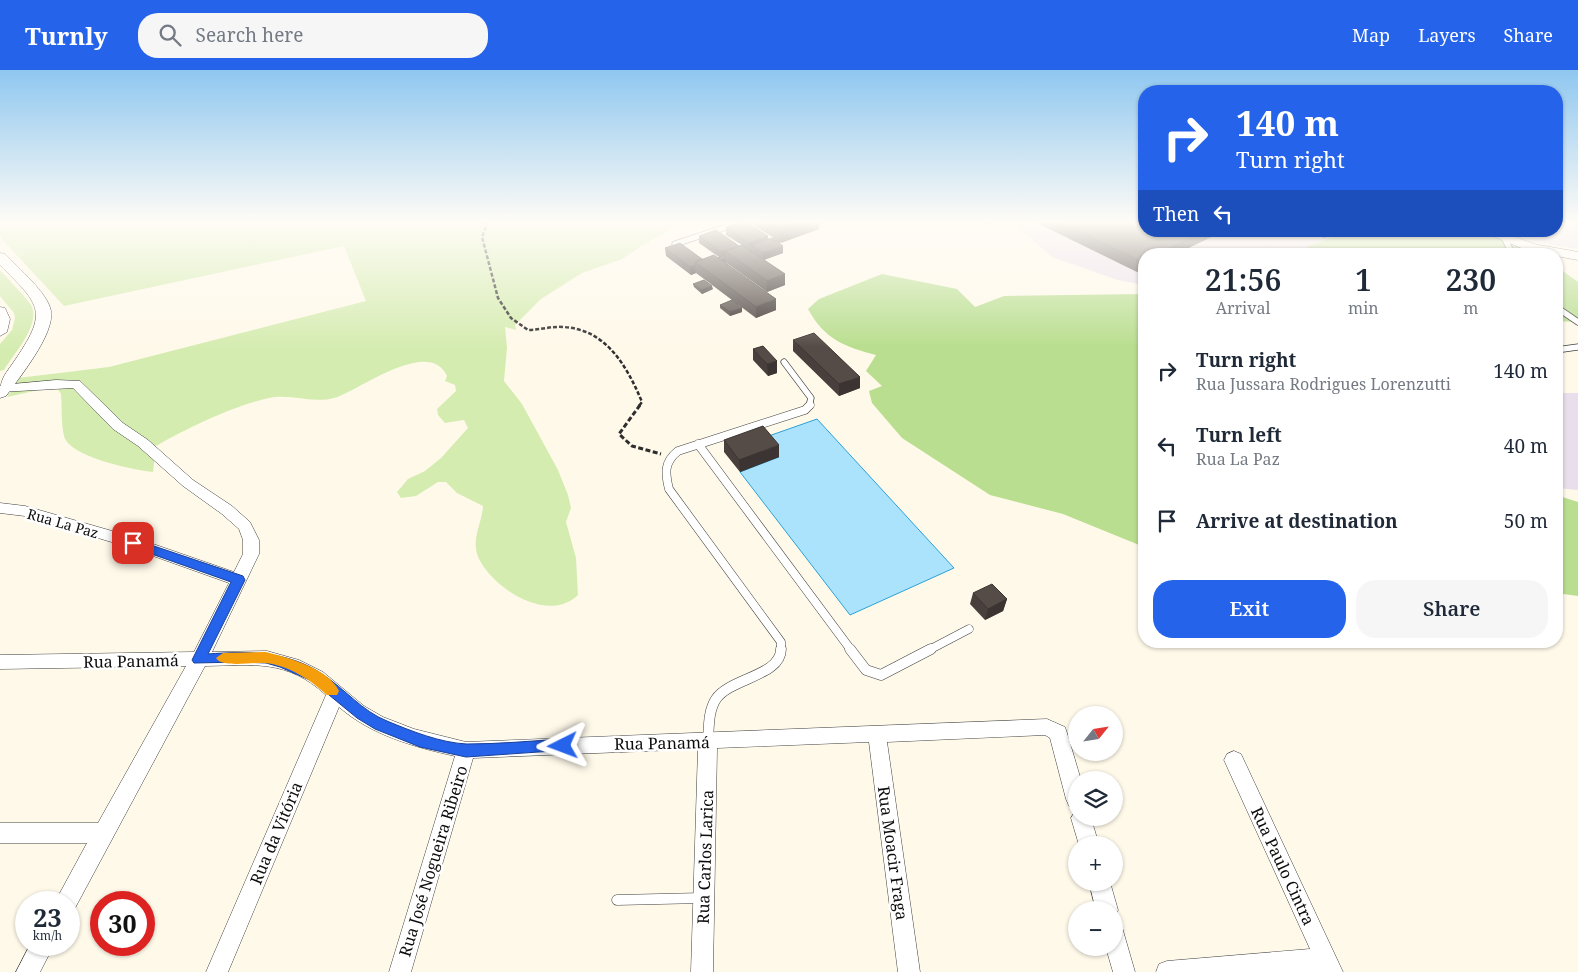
<!DOCTYPE html>
<meta charset="utf-8">
<style>
:root{--surface:#fff;--page:#f6f6f7;--text:#1f2937;--muted:#747a83;--accent:#2563eb}
body{margin:0;font-family:"Noto Serif",serif;background:var(--page);color:var(--text);height:100vh;display:flex;flex-direction:column;font-size:19px;white-space:nowrap}
*{box-sizing:border-box;margin:0}
p{font-size:16px;color:var(--muted)}
.icon{flex:none;width:28px;height:28px;fill:none;stroke:currentColor;stroke-width:2;stroke-linecap:round;stroke-linejoin:round}
.map{position:relative;flex:1;overflow:hidden}
.panel{position:absolute;left:1138px;top:178px;width:425px;height:400px;display:flex;flex-direction:column;background:var(--surface);border-radius:20px;box-shadow:0 1px 4px #0004}
.panel>*{flex:none}
.top-card{position:absolute;left:1138px;top:15px;width:425px;height:152px;border-radius:20px;box-shadow:0 1px 4px #0004;background:#2563eb;color:#fff;overflow:hidden}
.needle{width:32px;rotate:60deg}
.controls{position:absolute;left:1068px;top:636px;display:grid;gap:10px}
.controls a{display:grid;place-items:center;width:55px;height:55px;border-radius:50%;background:var(--surface);box-shadow:0 1px 4px #0004;font-size:25px}
.speed{position:absolute;left:15px;top:821px;display:flex;gap:10px;font-size:25px;font-weight:700;text-align:center}
.speed>*{display:grid;place-content:center;width:65px;height:65px;border-radius:50%;background:var(--surface);box-shadow:0 1px 4px #0004;line-height:1}
.speed small{font-size:12px;font-weight:400}
.speed .limit{border:8px solid #d22;background:#fff;color:#111}
.pin{position:absolute;display:grid;place-items:center;width:42px;height:42px;color:#fff;margin:-21px;border-radius:10px;box-shadow:0 2px 8px #0006}
.me{position:absolute;width:55px;margin:-28px;rotate:267deg;stroke-linejoin:round;filter:drop-shadow(0 0 4px #0008)}
.turn{display:flex;align-items:center;gap:18px;height:105px;padding:0 15px;font-size:22px}
.turn .icon{width:65px;height:65px;stroke-width:2.5}
.turn b{display:block;font-size:35px;line-height:42px}
.then{display:flex;align-items:center;height:48px;padding:0 15px;background:#0003;gap:10px;font-size:19px}
.eta{display:flex;justify-content:space-evenly;align-items:center;height:85px;text-align:center}
.eta b{font-size:30px;font-weight:600;line-height:35px}
.action{display:flex;gap:10px;margin-top:auto;padding:10px 15px}
.action a{flex:1;height:58px;border-radius:20px;background:var(--accent);color:#fff;font-size:20px;font-weight:600;line-height:58px;text-align:center}
.action a+a{background:var(--page);color:var(--text)}
ul{padding:0;list-style:none}
li{display:flex;align-items:center;gap:15px;height:75px;padding:0 15px}
li div{flex:1}
li b{display:block;font-size:19px}
li em{font-style:normal}
header{display:flex;align-items:center;gap:30px;box-sizing:border-box;height:70px;padding:0 25px;background:var(--accent);color:#fff}
header strong{font-size:24px}
nav{display:flex;gap:28px;margin-inline-start:auto;font-size:18px}
.search{width:350px;height:45px;background:var(--page);display:flex;align-items:center;gap:12px;box-sizing:border-box;padding:0 18px;border-radius:20px;color:var(--muted);font-size:19px}
.map>svg:first-child{display:block}
</style>
<header>
<strong>Turnly</strong>
<div class="search"><svg class="icon" aria-label="search" viewBox="0 0 24 24"><circle cx="10" cy="10" r="6"/><path d="M15 15l6 6"/></svg>Search here</div>
<nav><a>Map</a><a>Layers</a><a>Share</a></nav>
</header>
<div class="map">
<svg width="1578" height="902" viewBox="0 0 1578 902">
<rect width="100%" height="100%" fill="#fff9ea"/>
<!-- industrial -->
<path fill="#e9dfec" d="M1015 151H1144V161H1348L1309 176 1299 184H1144V215L1118 210 1052 187 1012 152Z
M1556 151H1578V179L1519 170 1496 161H1556Z
M1556 323H1578V420L1556 418Z"/>
<!-- green -->
<path fill="#d5ecb1" d="M0 151H711L697 155H680L654 168 622 189 582 203 541 229 515 255 516 260 505 257 507 278 504 311 522 334 558 400 568 425 571 438 566 452 576 488 578 525C548 554 494 519 479 489 470 470 482 454 483 436L457 423 446 412H438L416 426 401 428 397 422 408 409 425 401 441 388 468 358 464 350 445 353 438 345 437 339 456 321 455 315 445 311 447 306C429 266 357 322 334 328 313 334 290 323 269 328 233 336 188 358 156 376L153 402C134 400 69 387 64 366 61 353 62 337 61 324L57 318 52 317 7 327 18 308 109 297 366 231 344 176 64 236 0 167Z
M0 200C10 211 22 223 31 235 42 253 13 285 4 300L0 301V274L12 260 15 248 14 243 0 226Z"/>
<!-- forest -->
<path fill="#b9de8f" d="M1348 161H1483L1535 180 1540 184H1299L1309 176Z
M1556 196 1578 212V252L1556 251Z
M882 204 957 219 975 237 1004 226 1144 224V477L1063 444 990 425 902 368 872 333 869 321 882 316 866 301 876 285C845 277 824 269 808 239L819 229Z
M1556 425 1578 432V526L1556 523Z"/>
<!-- water -->
<path fill="#aae3fb" stroke="#2ca1d7" d="M817 349 954 498 850 545 740 402 779 387 763 368Z"/>
<g fill="none" stroke-linecap="round" stroke-linejoin="round">
<defs>
<path id="service-far2" d="M1505 169 1512 184
M675 174 744 151
M1556 237 1578 252
M1556 280 1578 277
M784 292 811 328 809 336"/>
<path id="service-far1" d="M698 374 851 580
M781 580V572L669 419C665 403 664 392 678 381L805 340 810 335
M929 580 969 559"/>
<path id="service" d="M850 579 866 600 881 605 931 579
M708 671C709 658 708 641 716 629 730 608 781 606 781 579
M617 830 702 828"/>
<path id="minor" d="M56 310 80 311 123 353 148 370 193 410 232 436 250 452 259 470V484L212 582 267 581 299 590 323 602 364 636 383 647 414 659 466 672 1047 649 1065 657 1067 663 1081 710H1076V738L1069 736 1066 729 1050 668 1045 665 887 672 920 902H898L869 672 717 678 713 902H691L698 679 473 688 411 902H389L455 686C414 677 371 665 339 637L228 902H206L326 625C287 589 254 595 205 596L74 840 69 842V832H55L87 773H0V753H98L186 596 0 599V585L194 582 229 513 128 477 25 446 0 443V433L25 436 133 467 234 502 243 484V470L239 459 222 444 183 416 138 376 113 359 73 318 0 322V316L2 315Z
M1234 681 1241 684 1343 902H1156L1159 894 1167 891 1310 879 1224 690 1227 684Z
M1076 740V748H1091L1099 775H1079L1071 748Z
M1089 812H1110L1118 840 1115 848 1114 840H1096Z
M1114 854 1122 857 1135 902H1113L1106 878H1114Z
M30 875H54L40 902H16Z"/>
<path id="tertiary" d="M1481 161H1499L1534 174 1578 182V190L1556 186V184L1526 180Z
M0 183 5 184C18 198 48 223 51 241 55 264 19 308 6 326L0 328C0 310 3 307 13 293 49 241 41 236 0 195Z
M0 237 5 238 10 249 7 262 0 266Z"/>
</defs>
<!-- service-far2 casing -->
<use href="#service-far2" stroke="#3f3f3f" stroke-width="7"/>
<!-- service-far1 casing -->
<use href="#service-far1" stroke="#3f3f3f" stroke-width="9"/>
<!-- service casing -->
<use href="#service" stroke="#3f3f3f" stroke-width="11"/>
<!-- minor casing -->
<use href="#minor" stroke="#3f3f3f" stroke-width="1"/>
<!-- tertiary casing -->
<use href="#tertiary" stroke="#3f3f3f" stroke-width="1"/>
<!-- path-far1 -->
<path stroke="#2e2e2e" stroke-width="2.5" stroke-dasharray="4 2" stroke-linecap="butt" d="M488 151 482 167 498 228 511 248 528 260C540 260 551 256 563 257 606 259 627 296 642 332L639 336"/>
<!-- path -->
<path stroke="#2e2e2e" stroke-width="3" stroke-dasharray="5 2.5" stroke-linecap="butt" d="M640 335 619 364 632 376 661 384"/>
<!-- service-far2 -->
<use href="#service-far2" stroke="#fff" stroke-width="5.5"/>
<!-- service-far1 -->
<use href="#service-far1" stroke="#fff" stroke-width="8"/>
<!-- service -->
<use href="#service" stroke="#fff" stroke-width="10"/>
<!-- minor -->
<use href="#minor" fill="#fff" fill-rule="evenodd"/>
<!-- tertiary -->
<use href="#tertiary" fill="#fff" fill-rule="evenodd"/>
</g>
<!-- wall -->
<path fill="#49403d" d="M755 151H820L819 159 779 173 783 176V183L764 190 785 204V215L767 222 725 192 776 240 756 248 696 203 691 205 666 186 665 178 702 189 719 187 699 173V166L739 176 742 175 726 165V157L768 166V169L774 168 755 156Z
M978 151H995L986 154Z
M1033 151H1144L1222 162 1176 184H1144L1137 202Z
M1310 161H1342L1324 168Z
M693 214 713 219 702 224 694 217Z
M720 235 742 238V242L730 246 720 238Z
M793 270 860 318 839 326 793 281Z
M753 279 777 303 768 306 753 290Z
M724 370 779 387 740 402 724 382Z
M973 523 1007 529 1003 541 985 550 970 534Z"/>
<!-- shaded-wall -->
<path fill="#3c3432" d="M803 151H820L819 159 781 173V159Z
M986 151H995L986 154Z
M1204 161H1222L1176 184H1156Z
M1327 161H1342L1324 168Z
M768 166 769 173 780 169V173L759 180 752 175V183L749 180V173Z
M783 176V183L763 190V183Z
M725 181V192L705 199 722 189V182Z
M1144 189V199L1137 202 1140 191Z
M695 195 696 203 691 205 690 197Z
M785 204V215L767 222V211Z
M712 216 713 219 702 224 701 220Z
M776 229V240L756 248V237Z
M742 238V242L730 246V242Z
M777 291V303L768 306 767 294Z
M860 307V318L839 326V314Z
M779 375V387L740 402 739 390Z
M1007 529 1003 541 985 550 988 539Z"/>
<!-- building -->
<path fill="#554b47" stroke="#3c3432" d="M745 151 768 166 749 173 726 157Z
M768 151H803L781 159Z
M1057 151H1144V161H1204L1156 184H1144V189L1140 191Z
M716 160 739 176 722 182 699 166Z
M777 167 780 169 775 171 772 169Z
M772 168 783 176 763 183 752 175Z
M680 173 702 189 695 192V195L690 197 665 178Z
M742 175 785 204 767 211 725 181Z
M752 176V179L749 180 746 178Z
M714 185 776 229 756 237 695 192Z
M725 185V188L721 190 718 188Z
M704 210 712 216 701 220 693 214Z
M732 230 742 238 730 242 720 235Z
M814 263 860 307 839 314 793 270Z
M763 276 777 291 767 294 753 279Z
M763 356 779 375 739 390 724 370Z
M992 514 1007 529 988 539 973 523Z"/>
<!-- sky -->
<linearGradient id="sky" x2="0" y2="1"><stop stop-color="#8fc7f0"/><stop offset="0.55" stop-color="#fffcf6"/><stop offset="1" stop-color="#fffcf6" stop-opacity="0"/></linearGradient>
<rect width="1578" height="277" fill="url(#sky)"/>
<!-- route -->
<path fill="#2563eb" stroke="#184099" d="M133 469 243 506 245 510 208 584C248 581 288 581 322 604 345 619 362 641 387 651 411 661 441 673 467 674 499 674 531 671 563 669L568 671 570 676 568 680 466 687 420 677 375 659 357 648 312 611 280 597 266 593 242 592 194 593 192 590 231 512 129 476V470Z"/>
<!-- slow -->
<path fill="#f59e0b" d="M266 582C289 588 328 598 339 621L337 625H327C311 610 288 595 265 593 254 592 221 598 216 588L223 583Z"/>
<g text-anchor="middle" dominant-baseline="central" stroke-width="5" stroke-linejoin="round" paint-order="stroke">
<!-- street labels -->
<g font-size="14" fill="#0c0c0c" stroke="#fff">
<text transform="translate(63 453) rotate(16)">Rua La Paz</text>
</g>
<!-- near-street labels -->
<g font-size="16" fill="#0c0c0c" stroke="#fff">
<text transform="translate(131 591) rotate(-1)">Rua Panamá</text>
<text transform="translate(662 673) rotate(-1)">Rua Panamá</text>
<text transform="translate(276 763) rotate(-67)">Rua da Vitória</text>
<text transform="translate(893 783) rotate(82)">Rua Moacir Fraga</text>
<text transform="translate(705 787) rotate(-88)">Rua Carlos Larica</text>
<text transform="translate(433 791) rotate(-73)">Rua José Nogueira Ribeiro</text>
<text transform="translate(1283 796) rotate(65)">Rua Paulo Cintra</text>
</g>
</g>
</svg>
<div class="controls">
<a><svg class="needle" viewBox="-14 -14 28 28"><path d="M0-13l5 13h-10z" fill="#e53935"/><path d="M0 13l5-13h-10z" fill="#747a83"/></svg></a>
<a><svg class="icon" aria-label="layers" viewBox="0 0 24 24"><path d="M12 4l9 5-9 5-9-5zM3 14l9 5 9-5"/></svg></a>
<a>+</a>
<a>−</a>
</div>
<div class="speed"><div>23<small>km/h</small></div><div class="limit">30</div></div>
<div class="pin" style="left:133px;top:473px;background:#d93025"><svg class="icon" aria-label="arrive" viewBox="0 0 24 24"><path d="M6 21V4h12l-3 4 3 4H6"/></svg></div>
<svg class="me" style="left:563px;top:676px" viewBox="-20 -20 40 40"><path d="M0-17L14 15 0 8-14 15z" fill="#2563eb" stroke="#fff" stroke-width="4"/></svg>
<div class="top-card">
<div class="turn"><svg class="icon" aria-label="right" viewBox="0 0 24 24"><path d="M7 20v-9h11M14 6l5 5-5 5"/></svg><div><b>140 m</b>Turn right</div></div>
<div class="then">Then<svg class="icon" aria-label="left" viewBox="0 0 24 24"><path d="M17 20v-9H6M10 6l-5 5 5 5"/></svg></div>
</div>
<section class="panel">
<div class="eta">
<div><b>21:56</b><p>Arrival</p></div>
<div><b>1</b><p>min</p></div>
<div><b>230</b><p>m</p></div>
</div>
<ul>
<li><svg class="icon" aria-label="right" viewBox="0 0 24 24"><path d="M7 20v-9h11M14 6l5 5-5 5"/></svg><div><b>Turn right</b><p>Rua Jussara Rodrigues Lorenzutti</p></div><em>140 m</em></li>
<li><svg class="icon" aria-label="left" viewBox="0 0 24 24"><path d="M17 20v-9H6M10 6l-5 5 5 5"/></svg><div><b>Turn left</b><p>Rua La Paz</p></div><em>40 m</em></li>
<li><svg class="icon" aria-label="arrive" viewBox="0 0 24 24"><path d="M6 21V4h12l-3 4 3 4H6"/></svg><div><b>Arrive at destination</b></div><em>50 m</em></li>
</ul>
<div class="action"><a>Exit</a><a>Share</a></div>
</section>
</div>
